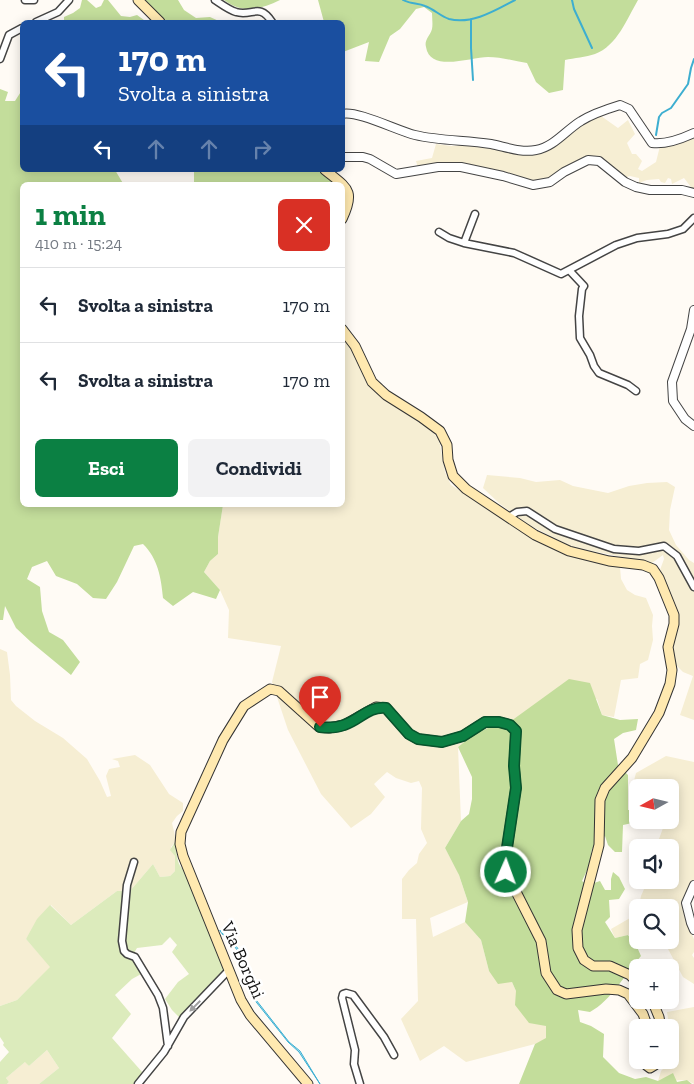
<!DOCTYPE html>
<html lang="it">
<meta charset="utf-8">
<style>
:root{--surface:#fff;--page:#f2f2f3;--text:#1f2937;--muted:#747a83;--line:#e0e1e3;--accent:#0b8043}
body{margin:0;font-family:"Zilla Slab",serif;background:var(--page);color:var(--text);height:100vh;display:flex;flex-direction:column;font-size:19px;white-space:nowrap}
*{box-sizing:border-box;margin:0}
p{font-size:16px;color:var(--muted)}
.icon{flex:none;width:28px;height:28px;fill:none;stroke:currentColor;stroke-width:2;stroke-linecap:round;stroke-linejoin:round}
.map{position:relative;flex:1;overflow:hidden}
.panel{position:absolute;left:20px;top:182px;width:325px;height:325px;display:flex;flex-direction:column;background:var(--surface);border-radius:8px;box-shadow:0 2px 12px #0003}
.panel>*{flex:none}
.banner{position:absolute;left:20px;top:20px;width:325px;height:152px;border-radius:8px;box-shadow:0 2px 12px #0003;background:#1a4fa0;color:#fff;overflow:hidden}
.needle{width:32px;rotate:262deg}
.buttons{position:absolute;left:629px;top:779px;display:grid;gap:10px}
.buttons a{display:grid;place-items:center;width:50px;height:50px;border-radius:8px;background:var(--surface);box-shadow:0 2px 12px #0003;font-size:25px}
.pin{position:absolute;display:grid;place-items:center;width:42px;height:42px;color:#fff;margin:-51px -21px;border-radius:50% 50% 50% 0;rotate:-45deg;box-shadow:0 0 5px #0007}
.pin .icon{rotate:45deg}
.me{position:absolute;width:55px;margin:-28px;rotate:2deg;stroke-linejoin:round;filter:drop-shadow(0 0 4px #0008)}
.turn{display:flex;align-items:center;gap:18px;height:105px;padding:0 15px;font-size:22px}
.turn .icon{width:65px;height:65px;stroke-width:2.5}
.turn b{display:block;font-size:35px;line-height:42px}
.lanes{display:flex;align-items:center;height:48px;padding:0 15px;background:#0003;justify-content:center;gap:25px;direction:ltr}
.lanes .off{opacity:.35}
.round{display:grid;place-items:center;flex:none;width:52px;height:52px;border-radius:8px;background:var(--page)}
.headline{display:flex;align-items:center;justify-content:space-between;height:85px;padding:0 15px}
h1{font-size:30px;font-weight:800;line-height:38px;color:var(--accent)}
.primary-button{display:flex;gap:10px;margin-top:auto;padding:10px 15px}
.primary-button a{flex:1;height:58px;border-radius:8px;background:var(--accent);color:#fff;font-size:20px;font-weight:800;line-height:58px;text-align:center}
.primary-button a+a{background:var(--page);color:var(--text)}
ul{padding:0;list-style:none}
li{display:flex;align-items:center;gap:15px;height:75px;padding:0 15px;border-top:1px solid var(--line)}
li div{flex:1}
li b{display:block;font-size:19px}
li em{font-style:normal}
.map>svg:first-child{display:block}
</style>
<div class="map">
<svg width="694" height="1084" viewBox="0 0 694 1084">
<rect width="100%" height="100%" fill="#fffbf5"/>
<!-- farmland -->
<path fill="#f6eed3" d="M601 116 618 128 628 120 635 134 627 143 632 154H636L642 161 638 169 642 171 656 162 660 146 694 137V191L684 178 672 184 671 179 668 178 665 183 661 182 659 179 647 180 639 183V178L630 176 623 178 592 158 543 182 531 181 468 165 443 163 418 168 416 161 432 158 436 144 451 146 475 145 532 152 587 119Z
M343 335 352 347 373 388 430 429 439 439 445 472 451 485 519 528 569 555 620 567 621 579 627 590 635 595 646 598 653 615 652 626 653 640 648 660 640 664 638 678 621 680 614 717 602 715 597 699 503 728 490 727 473 735 458 747 461 821 445 848 458 872 468 902 430 918 433 937 465 922 481 940 489 971 512 982 516 991 546 1026V1039L535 1044 466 1062 444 1046 420 1061 401 1019 418 1001 416 919H402V879L409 870 417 863 419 854 427 843 421 829 422 788 419 781 411 783 396 778 387 772 374 784 385 797 371 814 351 828 321 794 288 730 272 682 281 646 228 638 229 610 220 590 204 572 210 561 218 554V537L223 505H342Z
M487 475 520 478 536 482 560 480 573 486 608 493 629 486 647 483 667 482 675 487 670 510 669 530 676 545 689 560 694 563V720L680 715 693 676 683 672 675 664 672 650 675 633 679 621 673 599 660 570 664 559 663 555 652 563 572 547 529 525 500 504 483 488Z
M0 649 7 652 10 675 11 700 16 706 35 721 63 738 87 759 100 781 107 797 111 796 106 776 109 769 120 767 118 761 112 759 135 755 150 765 169 794 183 803V811L177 816 172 823 176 840 171 847 175 856V871L170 876 160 877 153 864 130 891H117L71 925 51 905 26 939 51 967 17 1000 0 1006Z
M666 756 694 762V892L684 909 689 928 694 939V952L692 955 694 958V984L683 977 668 949 660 940H670V908L639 907 641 896 648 880H670V848L640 847H656L666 820H670V788H638L637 803 629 799 636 773Z
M637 914V933L615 938 611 929Z
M694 1007V1084L687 1080 658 1081 661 1071 677 1055 670 1032 667 1012Z
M47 1050 59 1068 39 1084H7L9 1082 6 1078 26 1061 29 1066Z"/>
<!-- green -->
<path fill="#dcebbc" d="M176 840C177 853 175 864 186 872L224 970 208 990 179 1017 172 1010 165 999 178 982 189 974 172 952 177 945 170 937 162 945 137 948 131 958 134 959 143 973 132 979 115 995 131 1014 112 1038 143 1073 134 1084H39L59 1068 47 1050 29 1066 25 1062 6 1078 9 1082 7 1084H0V1062L9 1052 3 1045 4 1043 0 1037V1006L17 1000 50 967 26 939 37 919 50 905 71 925 117 891H130L153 864 160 877 170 876 175 871V856L170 850Z"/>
<!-- forest -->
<path fill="#c3dd9b" d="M82 0H87L96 8 101 6 104 0H108L121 16 130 17 137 15 144 20H149L151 17 156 22H64V17L73 13 80 8Z
M145 0H178L184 10 196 18 210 17 221 22H163L153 12 154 10Z
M224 0H280C259 10 243 14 224 0Z
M318 0H638C627 19 617 46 595 54 586 57 574 58 565 60L563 90 549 93 536 82 527 63C514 61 501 57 488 57 471 57 430 73 426 47 424 40 430 36 432 29 433 24 432 18 432 13L424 7 416 9 400 29 390 36 379 62 365 61 369 42 343 52 342 22H324Z
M0 89 8 92 5 101H15L22 90V170H115L124 185H22V505H223L218 537V554L210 561 204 572 220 590 216 599 193 592 173 606 163 598C161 577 158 559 143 544L134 546 117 582 106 599 93 598 77 584 56 576 47 561 32 567 27 579 40 587 42 611 49 632 63 640 80 662 71 675 31 642 16 628 5 606 3 620H0Z
M194 170H320L338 185H194Z
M569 679 590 683 602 715 620 720 638 719 636 730 623 733 614 739 618 765 628 775V810H637L639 820 637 822 623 825 622 852H615L608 845 605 836 592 849 589 866 582 881 591 887 594 883 600 881 605 890H611V879L613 872 619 877 625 889 619 899 609 900 610 917 605 922 615 938 628 935 637 947 641 956C624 975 612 1000 590 1012L578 1010 580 1022 591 1026 604 1034 603 1057 619 1073 635 1079 646 1077 658 1081 673 1073 677 1082 687 1080 692 1084H519L535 1044 546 1038V1026L529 1023 515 1005 516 991 512 982 498 984 489 971 481 940 465 922 468 902 459 875 445 848 461 821 469 814 472 799V777L458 747 473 735 490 727H503Z"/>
<!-- water -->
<path fill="#b8eaf8" stroke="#3daed0" d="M220 930 227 939 234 943 243 956 246 972 253 996 289 1042 300 1051 320 1084 299 1052 288 1042 253 998 247 983 241 956 233 944 227 940 220 931Z"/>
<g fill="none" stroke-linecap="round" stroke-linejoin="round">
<!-- stream -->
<path stroke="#3daed0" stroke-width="2" d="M403 0C410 4 418 3 425 6 434 9 440 16 449 19 472 25 496 10 515 0
M572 0 574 9 592 48
M471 19V48L473 80
M656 135 659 117 662 113 671 108 688 84 691 68 694 59"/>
<defs>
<path id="minor" d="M25 0H34
M215 0C221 4 229 10 236 12 252 17 259 2 272 22
M36 22 58 12 69 0
M0 59 9 35 22 28
M475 214 464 243 514 253 561 274 616 245 637 238 668 234 683 229 694 218
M439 232 449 238 464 243
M569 270 584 286 582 289 579 316 580 338 590 355 594 366 599 373 628 385 636 391
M509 517 517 512 527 511 555 529 614 549 639 551 664 546 677 556 694 587
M134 862 127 885 122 941 124 951 127 954 135 957 158 995 163 1008 168 1046
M138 1084 164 1052 184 1017 228 971
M360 1084 354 1064 355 1050 342 998 343 994 346 993 353 995 384 1037 394 1055"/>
<path id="tertiary" d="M342 114C357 110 398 131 415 135 440 141 466 140 491 144 506 147 521 153 536 150 554 147 566 130 581 121 592 114 607 109 620 105L629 109 652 143C666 145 681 139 694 133
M342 157H363L370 159 396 174 438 167H461L503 176 533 185 550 182 564 172 588 160 599 161 625 182 636 187 650 190H682L694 193
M694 310 691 329 672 382 673 401 685 419 694 426
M694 885 686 903 691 923 694 930"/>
<path id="secondary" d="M138 0 160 22
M325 170C347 188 356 190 342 219
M342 329 355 346 372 382 386 395 421 417 440 431 447 445 448 460 453 476 466 489 535 535 569 551 609 561 643 565 653 569 659 578 674 615V624L668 647 672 670 670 684 659 713 632 758 605 788 600 800 599 845 577 930 578 948 584 960 593 966H610L630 975 638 983
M652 1000 659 1017 661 1028
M645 1060 646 1065 650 1068 655 1065 658 1060
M308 1084 250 1015 241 1000 183 856 180 844 181 832 223 740 244 706 270 689 279 691 319 727 329 728 344 725 376 707 386 708 409 734 418 739 442 742 463 736 485 722H499L510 725 516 731 514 765 516 788 505 861 506 872 541 941 546 973 557 990 566 994 606 989 619 990 628 994 643 1014 648 1028"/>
</defs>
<!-- minor casing -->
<use href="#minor" stroke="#444" stroke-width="9"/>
<!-- tertiary casing -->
<use href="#tertiary" stroke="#444" stroke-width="10"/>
<!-- secondary casing -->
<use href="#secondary" stroke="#333" stroke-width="11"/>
<!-- minor -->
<use href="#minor" stroke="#fff" stroke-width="6"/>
<!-- tertiary -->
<use href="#tertiary" stroke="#fff" stroke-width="8"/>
<!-- secondary -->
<use href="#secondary" stroke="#ffe9b0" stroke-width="9"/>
</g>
<!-- one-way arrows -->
<defs><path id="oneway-solid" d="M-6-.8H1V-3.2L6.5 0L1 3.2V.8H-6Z" transform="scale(1.25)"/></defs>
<use fill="#a0a0a0" href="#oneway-solid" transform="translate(195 1006) rotate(135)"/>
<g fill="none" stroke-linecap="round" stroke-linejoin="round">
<defs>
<path id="route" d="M320 727C328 728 336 728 344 725 360 720 368 706 386 708L409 734 418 739 442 742 463 736 485 722H499L510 725 516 731 514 766 516 788 505 861 506 872"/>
</defs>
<!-- route casing -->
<use href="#route" stroke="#07532c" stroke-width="12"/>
<!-- route -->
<use href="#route" stroke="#0b8043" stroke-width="9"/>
</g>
<g text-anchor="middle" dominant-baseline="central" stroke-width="5" stroke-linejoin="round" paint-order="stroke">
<!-- street labels -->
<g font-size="18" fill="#111" stroke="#fff">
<text transform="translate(243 960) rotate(66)">Via Borghi</text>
</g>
</g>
</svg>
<div class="buttons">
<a><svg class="needle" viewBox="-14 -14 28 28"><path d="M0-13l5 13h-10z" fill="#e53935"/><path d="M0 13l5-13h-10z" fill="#747a83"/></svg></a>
<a><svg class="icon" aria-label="sound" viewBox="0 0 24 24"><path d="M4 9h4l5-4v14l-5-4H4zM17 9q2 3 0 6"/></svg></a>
<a><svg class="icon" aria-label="search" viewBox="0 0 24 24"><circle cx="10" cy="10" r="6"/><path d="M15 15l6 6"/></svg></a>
<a>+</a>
<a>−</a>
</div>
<div class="pin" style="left:320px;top:727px;background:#d93025"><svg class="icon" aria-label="arrive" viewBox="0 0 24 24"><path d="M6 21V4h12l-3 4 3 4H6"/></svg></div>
<svg class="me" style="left:506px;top:872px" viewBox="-20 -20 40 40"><circle r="17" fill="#0b8043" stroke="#fff" stroke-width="3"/><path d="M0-11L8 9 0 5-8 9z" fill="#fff"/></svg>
<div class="banner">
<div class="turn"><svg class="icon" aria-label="left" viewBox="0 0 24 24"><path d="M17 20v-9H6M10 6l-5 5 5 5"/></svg><div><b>170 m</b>Svolta a sinistra</div></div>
<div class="lanes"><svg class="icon" aria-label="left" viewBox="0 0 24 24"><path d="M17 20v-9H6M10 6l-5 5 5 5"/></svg><svg class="icon off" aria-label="ahead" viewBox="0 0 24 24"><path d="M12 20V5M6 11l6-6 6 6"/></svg><svg class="icon off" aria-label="ahead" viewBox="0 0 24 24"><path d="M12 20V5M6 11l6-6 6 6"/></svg><svg class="icon off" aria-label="right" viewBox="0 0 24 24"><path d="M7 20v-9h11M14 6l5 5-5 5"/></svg></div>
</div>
<section class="panel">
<div class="headline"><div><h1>1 min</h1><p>410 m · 15:24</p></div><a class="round" style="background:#d93025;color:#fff"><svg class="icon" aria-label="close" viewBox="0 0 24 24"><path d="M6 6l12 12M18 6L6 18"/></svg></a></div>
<ul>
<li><svg class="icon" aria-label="left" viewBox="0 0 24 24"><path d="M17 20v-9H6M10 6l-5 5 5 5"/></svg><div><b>Svolta a sinistra</b></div><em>170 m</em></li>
<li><svg class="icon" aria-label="left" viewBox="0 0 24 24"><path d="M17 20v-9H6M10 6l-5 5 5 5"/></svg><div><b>Svolta a sinistra</b></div><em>170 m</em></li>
</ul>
<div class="primary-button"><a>Esci</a><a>Condividi</a></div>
</section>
</div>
